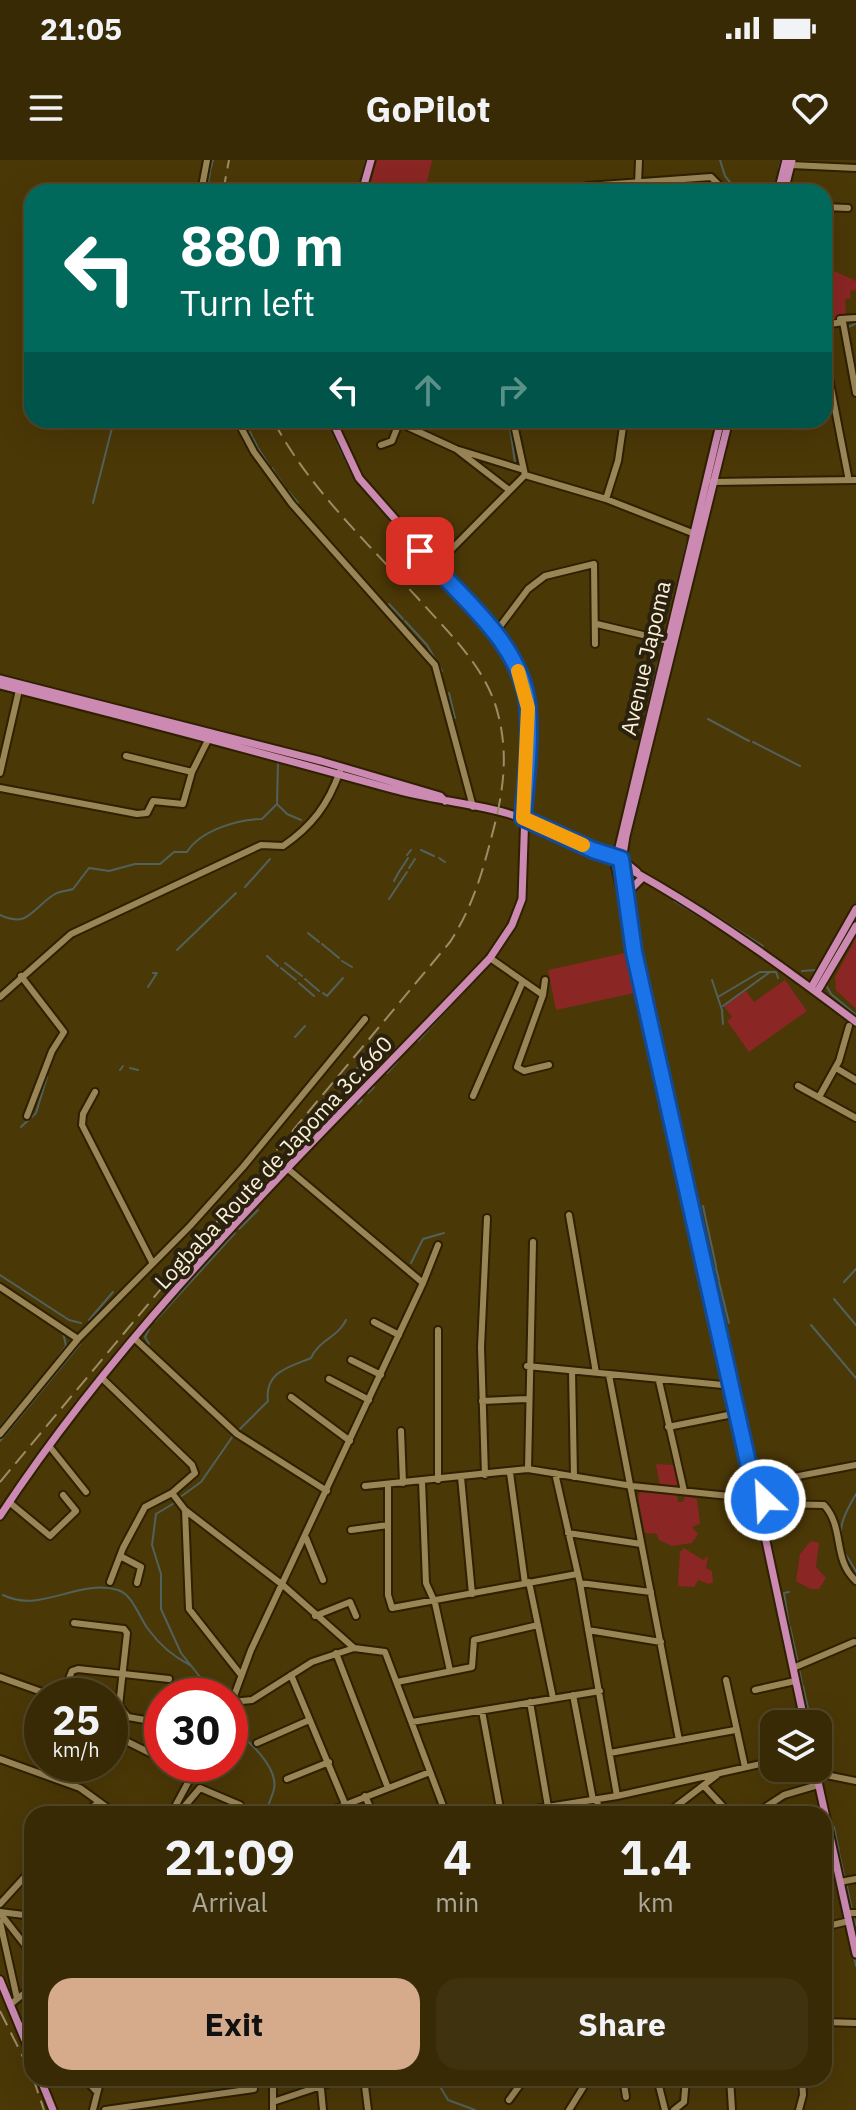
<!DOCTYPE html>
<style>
:root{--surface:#382a05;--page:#3f320f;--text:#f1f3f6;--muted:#aba79a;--line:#524627;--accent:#d6ab8b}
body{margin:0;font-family:"IBM Plex Sans",sans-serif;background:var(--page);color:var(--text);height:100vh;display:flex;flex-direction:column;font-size:30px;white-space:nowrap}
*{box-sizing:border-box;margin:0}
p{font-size:26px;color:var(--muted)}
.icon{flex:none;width:44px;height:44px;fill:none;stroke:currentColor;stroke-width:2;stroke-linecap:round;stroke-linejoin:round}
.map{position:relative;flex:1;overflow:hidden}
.sheet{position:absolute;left:24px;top:1646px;width:808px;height:280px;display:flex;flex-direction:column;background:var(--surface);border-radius:24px;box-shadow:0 8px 32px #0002,0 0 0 2px var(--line)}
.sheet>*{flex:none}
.top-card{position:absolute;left:24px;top:24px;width:808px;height:244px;border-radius:24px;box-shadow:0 8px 32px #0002,0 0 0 2px var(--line);background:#00695c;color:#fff;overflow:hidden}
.controls{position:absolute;left:760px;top:1550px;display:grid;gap:16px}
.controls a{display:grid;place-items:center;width:72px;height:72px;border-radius:16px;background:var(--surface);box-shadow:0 8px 32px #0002,0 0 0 2px var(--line);font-size:40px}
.speed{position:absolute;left:24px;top:1518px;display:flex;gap:16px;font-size:40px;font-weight:700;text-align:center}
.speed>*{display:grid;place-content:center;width:104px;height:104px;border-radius:50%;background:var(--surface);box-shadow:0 8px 32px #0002,0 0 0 2px var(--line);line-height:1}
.speed small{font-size:20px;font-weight:400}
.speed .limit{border:12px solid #d22;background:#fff;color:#111}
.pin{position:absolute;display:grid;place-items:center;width:68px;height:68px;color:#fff;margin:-34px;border-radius:16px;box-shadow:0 4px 12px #0006}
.me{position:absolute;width:88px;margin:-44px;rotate:335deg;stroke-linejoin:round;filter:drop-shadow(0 0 6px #0008)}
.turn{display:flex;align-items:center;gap:28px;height:168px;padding:0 24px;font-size:36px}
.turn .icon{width:104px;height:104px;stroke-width:2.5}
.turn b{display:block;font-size:56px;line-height:68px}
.lanes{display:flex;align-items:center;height:76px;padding:0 24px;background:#0003;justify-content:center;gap:40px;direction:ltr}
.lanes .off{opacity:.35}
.eta{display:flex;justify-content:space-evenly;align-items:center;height:136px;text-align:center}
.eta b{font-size:48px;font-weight:700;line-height:56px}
.button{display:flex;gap:16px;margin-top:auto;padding:16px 24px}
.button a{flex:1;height:92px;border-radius:24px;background:var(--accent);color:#111;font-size:32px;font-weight:700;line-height:92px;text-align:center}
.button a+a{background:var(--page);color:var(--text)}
.status{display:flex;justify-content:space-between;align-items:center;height:56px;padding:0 40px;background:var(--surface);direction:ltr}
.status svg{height:22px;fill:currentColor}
header{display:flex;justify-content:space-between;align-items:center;height:104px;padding:0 24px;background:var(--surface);font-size:36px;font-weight:700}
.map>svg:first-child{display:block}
</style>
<div class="status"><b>21:05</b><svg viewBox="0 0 49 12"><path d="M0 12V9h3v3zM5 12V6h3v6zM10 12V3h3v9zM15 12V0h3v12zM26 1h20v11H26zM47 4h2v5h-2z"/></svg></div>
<header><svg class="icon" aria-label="menu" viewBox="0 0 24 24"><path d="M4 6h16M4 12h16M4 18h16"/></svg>GoPilot<svg class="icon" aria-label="heart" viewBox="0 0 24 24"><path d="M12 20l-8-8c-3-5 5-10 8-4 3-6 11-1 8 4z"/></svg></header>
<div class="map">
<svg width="856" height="1950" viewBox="0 0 856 1950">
<rect width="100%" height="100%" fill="#4b3807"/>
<!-- green -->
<path fill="#8a2624" d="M377 0H432L425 32H368Z
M824 99 829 100 832 110 856 121V130L850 131 851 138 845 139 846 158 824 161Z
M856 778V849L836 830 835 817Z
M625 793 634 833 556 850 548 810Z
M785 820 807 851 749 892 727 861 732 857 724 846 746 831 754 842Z
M656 1304 674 1305 678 1328 660 1326Z
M640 1332 677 1335 678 1342H683L685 1336 697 1339 700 1364 692 1367 698 1374 692 1383 672 1386 659 1380 657 1374 645 1373 638 1338Z
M811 1381 819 1383 816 1407 826 1418 819 1429H810L796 1421 800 1394Z
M684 1388 703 1400 708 1396 706 1408 712 1411 713 1422 709 1424 698 1420 694 1427 678 1426 680 1392Z"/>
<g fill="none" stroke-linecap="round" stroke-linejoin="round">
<!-- stream -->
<path stroke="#51615c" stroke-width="2" d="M720 0 725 16 738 32
M779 8 781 0
M210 11 213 0
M206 32 210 13
M358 32 366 0
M846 168 855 164
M509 260 515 303
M250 272 252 276
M334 274 339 287
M253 278 257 286
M258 288 269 305
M340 289 344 297
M345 299 350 309
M272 308 277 316
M359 311 365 320
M278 317 286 329
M363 328 377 345
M288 331 298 343
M93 343 114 260
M390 361 403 375
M405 377 443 420
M470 439 495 468
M389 444 403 459
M405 461 427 485 442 511
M500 473 509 486
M665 477 687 382
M661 494 663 484
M520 506 532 545
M449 533 455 558
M648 547 658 503
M708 559 749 581
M753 582 800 606
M278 645 287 654 301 660
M421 690 434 696
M407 695 411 690
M439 698 445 702
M409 708 415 699
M401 709 408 698
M394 721 400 710
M245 727 270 699
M679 733 689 739
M389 739 407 712
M674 741 710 763
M692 741 726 762
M0 755C29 769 33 747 55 734 60 731 68 731 73 729L89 708 109 711 135 704H160L174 692H187C200 671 237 659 262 659L277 644 278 600
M727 763 763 786
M714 765 746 786
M308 773 319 782
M322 784 339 798
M750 789 765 800
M177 790 236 733
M267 796 278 806
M342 801 352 807
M285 803 302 816
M281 808 296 820
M802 811 817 810
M305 819 319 831
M712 820 722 850 723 864
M299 823 314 836
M826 825 831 834 855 854
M148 827 157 813H153
M323 833 327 836 343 818
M718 837 760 812H776L778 818
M723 846 770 812
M657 862 688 1005
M295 877 305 866
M418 881 490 803
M376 896 380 899
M130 908 138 910
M120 910 123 906
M353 913 372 892 374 894
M387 913 398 901
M368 933 374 927
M358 944 362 940
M21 967 36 953 47 917
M693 1027 697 1033
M703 1046 716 1106
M690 1058 695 1080
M239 1069 258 1050
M411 1103 423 1079 444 1073
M695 1106 702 1135
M716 1108 719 1120
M0 1115 69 1160 81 1163
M719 1122 729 1163
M844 1122 856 1109
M0 1131 1 1132
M6 1135 29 1150
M834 1139 856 1165
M89 1160 113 1132
M155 1161 235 1073
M714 1162 727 1221
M811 1165 856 1218
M149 1184 145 1177 149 1169
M54 1202 66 1186 63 1172
M0 1267 52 1205
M239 1270 268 1241C264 1212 289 1207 311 1198 319 1180 338 1177 346 1160
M0 1281 80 1184
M856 1334C846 1351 836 1368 843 1389 846 1397 853 1404 856 1412
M179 1338 201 1322 235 1273
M176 1342 156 1354 152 1385 161 1414V1449L181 1493 204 1522 207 1536
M753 1343 759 1367
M759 1369 761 1380
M762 1382 768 1409
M770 1420 776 1449
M789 1432 784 1433 789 1465
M3 1435C42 1454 78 1418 118 1430 133 1435 139 1457 148 1469 159 1484 174 1497 190 1505
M777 1452 784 1485
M790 1467 798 1503
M785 1487 789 1505
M799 1509 802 1524
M790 1510 791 1518
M803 1526 810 1557
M794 1528 795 1533
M230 1565C245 1578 279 1606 274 1629 272 1638 267 1644 267 1654
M834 1667 839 1691
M839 1693 845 1719
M846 1722 852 1750
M854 1758 856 1766
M854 1796 856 1806
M435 1918 448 1940 475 1950"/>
<defs>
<path id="minor" d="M791 5 856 8
M638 24 639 0
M587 26 711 17 726 32
M201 32 207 0
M824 47 848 48
M840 159 856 158
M824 165 843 162 856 233
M824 192 848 316
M237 260 254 292 292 344 435 505 473 647
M393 260 456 289 509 330
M513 260 525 315 606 339 695 374
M381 285 392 281 399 263
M459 290 524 310
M712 322 856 320
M606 339 618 301 624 260
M434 407 525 315
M597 464 668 481
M495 473 528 429 545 416 594 404 595 484
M126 596 192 612
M0 613 19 530
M0 628 137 654 147 653 153 641 183 644 192 612 210 576
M490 798 543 835
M21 816 64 872 52 891 27 956
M545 820 543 835 517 907 524 911 549 905
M0 837 71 774 261 685 283 686C312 666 328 645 340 611
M836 908 856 920
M798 926 856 958
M95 932 83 954 82 965 152 1102
M473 936 523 821
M819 937 839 901 849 866
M569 1055 596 1213
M423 1123 438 1085
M0 1127 78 1179
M374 1162 399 1175
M134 1178 237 1274 327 1331
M351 1200 381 1215
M527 1206 733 1226
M572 1211 574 1317
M609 1215 679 1580
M103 1219 192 1305 195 1313 172 1333 145 1347 123 1388 110 1422
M329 1219 369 1240
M659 1221 684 1331
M291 1237 350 1281
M482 1241 527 1239
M668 1267 738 1253
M401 1271 403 1323
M0 1274 78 1179 190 1066 243 1007 365 859
M50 1287 86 1332
M528 1309 533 1082
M510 1313 525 1423
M555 1313 580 1423 617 1636
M485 1315 481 1187 487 1058
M461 1317 472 1434
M438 1320V1170
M422 1321 426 1423 435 1443 450 1511
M388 1324V1435L392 1448 577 1414
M757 1324 856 1305
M758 1324 765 1340 771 1344 824 1345C845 1368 832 1399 856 1421
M365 1326 528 1309 632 1326 739 1337 755 1331
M172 1333 185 1350 284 1426 354 1488 385 1492 446 1654
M9 1342 50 1376 76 1351 63 1335
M185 1350 189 1449 241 1515
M351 1370 388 1365
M568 1373 641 1384
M306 1378 323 1420
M120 1396 141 1407 137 1423
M529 1422 553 1538
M580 1423 651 1432
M315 1456 350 1442 356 1456
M74 1463 124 1469 127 1473 119 1546 128 1557 162 1563
M588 1470 661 1482
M336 1493 388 1628
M793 1508 854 1482
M291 1515 345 1644
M0 1517 53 1536
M726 1520 745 1607
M397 1522 472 1507 474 1480 538 1465
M755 1530 795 1521
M573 1535 593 1640
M62 1536 72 1511 78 1509 169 1519
M232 1542 252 1540 312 1502 354 1488
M530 1542 548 1647
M230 1547 251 1490 423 1123 288 1009
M482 1551 501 1654
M412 1562 600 1531
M110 1573 162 1599
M257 1583 307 1561
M610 1593 735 1570
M0 1599 80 1628 116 1654
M174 1604 178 1606
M816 1613 856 1621
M287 1619 329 1602
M704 1626 730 1654
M365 1636 373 1654
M597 1639 599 1654
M84 1654 99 1642
M171 1654 198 1604
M178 1654 200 1628 240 1645
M322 1654 430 1612
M504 1654 617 1636 774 1601
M666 1654 717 1615
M755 1654 784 1635 818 1625
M824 1709 835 1703
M840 1722 856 1719
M0 1744 32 1709
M0 1752 32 1756
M0 1753 32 1794
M847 1753H856
M0 1762 17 1838
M824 1767 849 1761
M11 1844 32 1827
M824 1862 856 1863
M20 1867 32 1860
M84 1918 97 1932
M273 1918V1950
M320 1918 323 1950
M364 1918 368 1950
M623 1918 626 1937
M657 1918 665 1950
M730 1918 732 1950
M509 1940 525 1918
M273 1942 345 1918
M93 1950 101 1918
M105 1950 254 1929
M569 1950 589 1918
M674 1950 684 1942 686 1918
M799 1950 803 1935 802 1918"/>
<path id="major" d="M362 32 371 0
M778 32 786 0
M784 32 792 0
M721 260 615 704 705 1095 805 1564
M0 519 321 601 440 636 445 641
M0 525C131 558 262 593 392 629 438 642 489 644 533 662 650 711 755 785 856 862
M600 692 621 699 637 712
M626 734 643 717
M625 742 621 707 626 676 729 260
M811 828 856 749
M817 832 856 766
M0 1356C136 1149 321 977 490 798L512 765 522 739 528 563 522 522 495 473 359 318 332 260
M815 1608 856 1794
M0 1820 32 1897
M40 1918 53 1950"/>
</defs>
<!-- minor casing -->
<use href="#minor" stroke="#2e2000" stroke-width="10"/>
<!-- major casing -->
<use href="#major" stroke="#2e2000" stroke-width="11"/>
<!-- minor -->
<use href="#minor" stroke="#9a8557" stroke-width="6"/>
<!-- major -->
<use href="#major" stroke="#cc8ab3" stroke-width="7"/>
<!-- rail -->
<path stroke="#9c8c67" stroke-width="2" stroke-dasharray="16 8" stroke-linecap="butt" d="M223 32 229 0
M0 1322 450 782C472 748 482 714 492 675 503 634 509 596 498 554 487 510 453 477 423 444 371 386 309 329 273 260
M0 1851 32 1915
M33 1918 44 1950"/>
</g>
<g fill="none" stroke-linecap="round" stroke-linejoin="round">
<defs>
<path id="route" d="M420 391C459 436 522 483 528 547 531 583 526 622 523 658L593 690 621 699 634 792 753 1325 758 1324 765 1340"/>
</defs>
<!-- route casing -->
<use href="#route" stroke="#114b97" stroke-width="20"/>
<!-- route -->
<use href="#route" stroke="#1a73e8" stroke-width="14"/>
<!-- slow -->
<path stroke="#f59e0b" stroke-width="14" d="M518 511 528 548 523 658 583 685"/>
</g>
<g text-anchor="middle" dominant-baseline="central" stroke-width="8" stroke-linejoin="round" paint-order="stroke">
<!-- street labels -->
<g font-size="22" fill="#fbf0d8" stroke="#2a210e">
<text transform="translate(645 498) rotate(-77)">Avenue Japoma</text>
<text transform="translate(273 1002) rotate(-47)">Logbaba Route de Japoma 3c.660</text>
</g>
</g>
</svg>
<div class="controls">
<a><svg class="icon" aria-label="layers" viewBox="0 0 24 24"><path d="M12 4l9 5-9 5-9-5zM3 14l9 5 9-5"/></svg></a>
</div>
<div class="speed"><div>25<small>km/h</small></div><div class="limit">30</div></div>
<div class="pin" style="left:420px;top:391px;background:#d93025"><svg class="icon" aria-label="arrive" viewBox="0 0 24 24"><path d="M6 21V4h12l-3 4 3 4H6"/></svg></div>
<svg class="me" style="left:765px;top:1340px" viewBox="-20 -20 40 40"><circle r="17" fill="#1a73e8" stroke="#fff" stroke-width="3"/><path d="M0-11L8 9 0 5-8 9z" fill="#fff"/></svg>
<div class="top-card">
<div class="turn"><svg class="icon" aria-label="left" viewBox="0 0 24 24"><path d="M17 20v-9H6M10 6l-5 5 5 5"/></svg><div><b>880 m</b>Turn left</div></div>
<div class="lanes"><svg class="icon" aria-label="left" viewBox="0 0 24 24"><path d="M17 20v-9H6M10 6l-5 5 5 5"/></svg><svg class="icon off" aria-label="ahead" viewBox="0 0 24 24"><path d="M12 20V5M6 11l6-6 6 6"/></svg><svg class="icon off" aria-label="right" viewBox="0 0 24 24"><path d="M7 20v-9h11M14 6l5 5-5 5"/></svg></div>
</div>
<section class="sheet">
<div class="eta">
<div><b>21:09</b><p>Arrival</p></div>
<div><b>4</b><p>min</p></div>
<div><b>1.4</b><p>km</p></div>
</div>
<div class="button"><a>Exit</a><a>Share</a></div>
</section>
</div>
